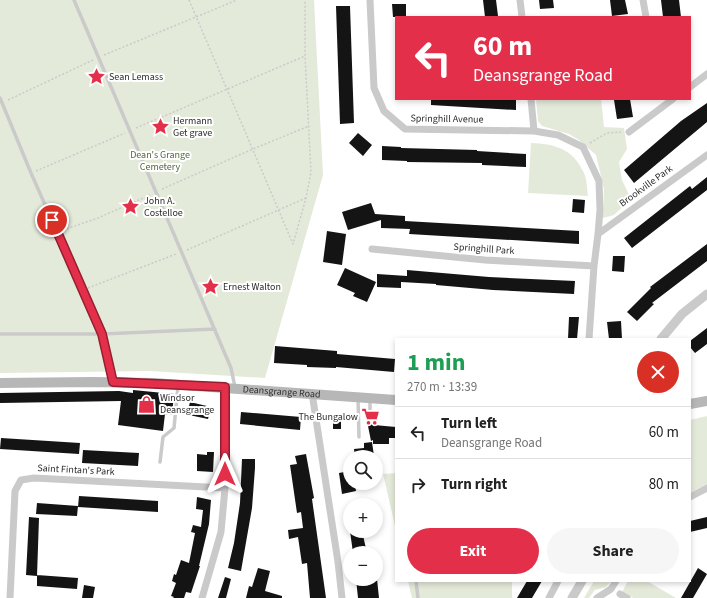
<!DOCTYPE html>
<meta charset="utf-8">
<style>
:root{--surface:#fff;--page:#f6f6f6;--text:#222;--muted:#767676;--line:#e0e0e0;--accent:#e42f4a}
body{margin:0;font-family:"Source Sans 3",sans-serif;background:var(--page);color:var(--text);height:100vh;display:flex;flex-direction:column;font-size:15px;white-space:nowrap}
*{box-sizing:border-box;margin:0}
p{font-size:13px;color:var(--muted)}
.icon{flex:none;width:22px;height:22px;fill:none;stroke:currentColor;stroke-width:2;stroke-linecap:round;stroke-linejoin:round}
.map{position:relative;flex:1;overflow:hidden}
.sheet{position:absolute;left:395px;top:338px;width:296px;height:244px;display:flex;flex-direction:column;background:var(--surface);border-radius:0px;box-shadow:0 2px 6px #0003}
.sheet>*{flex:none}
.guide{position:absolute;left:395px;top:16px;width:296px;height:84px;border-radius:0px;box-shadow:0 2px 6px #0003;background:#e42f4a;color:#fff;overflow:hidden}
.tools{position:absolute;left:343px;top:450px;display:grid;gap:8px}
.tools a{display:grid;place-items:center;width:40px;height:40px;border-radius:50%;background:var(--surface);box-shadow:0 2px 6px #0003;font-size:20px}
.pin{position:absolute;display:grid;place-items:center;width:34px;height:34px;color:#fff;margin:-17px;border:2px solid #fff;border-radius:50%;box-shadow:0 1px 4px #0007}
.me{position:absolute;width:44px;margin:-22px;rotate:0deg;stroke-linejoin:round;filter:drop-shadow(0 0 3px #0008)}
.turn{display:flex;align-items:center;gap:14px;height:84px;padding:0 12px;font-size:18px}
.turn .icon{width:52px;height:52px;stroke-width:2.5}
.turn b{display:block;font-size:28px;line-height:34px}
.round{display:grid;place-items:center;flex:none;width:42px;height:42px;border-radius:21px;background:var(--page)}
.overview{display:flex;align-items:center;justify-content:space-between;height:68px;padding:0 12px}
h1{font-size:24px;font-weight:700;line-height:30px;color:#1e9e55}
.primary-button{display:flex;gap:8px;margin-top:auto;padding:8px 12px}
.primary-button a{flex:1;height:46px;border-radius:24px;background:var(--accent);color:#fff;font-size:16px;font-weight:700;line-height:46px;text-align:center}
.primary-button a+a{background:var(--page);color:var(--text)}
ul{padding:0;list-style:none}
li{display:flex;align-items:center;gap:12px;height:52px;padding:0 12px;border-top:1px solid var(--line)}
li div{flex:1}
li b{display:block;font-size:15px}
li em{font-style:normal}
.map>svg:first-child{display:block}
</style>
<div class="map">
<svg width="707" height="598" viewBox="0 0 707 598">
<rect width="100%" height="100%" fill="#fff"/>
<!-- green -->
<path fill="#e4eada" d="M0 0H314L323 175 265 378 150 371 0 373Z
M536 99H601L604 127 624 128 627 149 619 162 622 180 631 199 614 215 603 218 604 189 596 155 579 140 569 134 542 126 538 121Z
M531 143C554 144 572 148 583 171 587 178 587 188 588 196L528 193Z
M707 416V484L690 493V420Z
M396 473V530L383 474Z
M408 581H512V598H412Z
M594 581H611L606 587 595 590 589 598H584Z
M628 581H647L676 598H633L622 592Z"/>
<!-- building -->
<path fill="#141414" d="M483 0H496L498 16 485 17Z
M539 0H553L554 8 540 9Z
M610 0H625L628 14 612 16Z
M661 0H679L681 17H663Z
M392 4H406V17H393Z
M336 6H350L354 123 340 124Z
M431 99H516V110L431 105Z
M630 99 633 117 617 119 614 100Z
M707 103V122L634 183 624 170 681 121Z
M358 133 372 145 363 156 349 143Z
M382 146 401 147V148L477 150V151L526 154V167L482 165V163L407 162V161L382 160Z
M707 177V190L632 248 624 238 690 186 692 189Z
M573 199 585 200 584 213 572 212Z
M371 203 375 214 405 216V221L579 231V244L409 234 410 229 381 228V220L348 230 342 212Z
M327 231 346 234 342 265 323 262Z
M707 244V261L652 303 654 304 637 321 627 312 651 288 650 287Z
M613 256H625L624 272 612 271Z
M345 268 376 282 367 302 353 296 355 293 337 285Z
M407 270 489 277 575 281 574 294 493 290 436 285V284L401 282V288L377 287V274L407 276Z
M569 317H579L577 339H568Z
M621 321 622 339H609L607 322Z
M707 328V344L695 353 690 347V341Z
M275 346 337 351V354L395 359 394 372 336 367V368L307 367V365L274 363Z
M133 390 174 394 172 415 165 414 163 431 118 425 121 401 0 403V393L119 391 133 393Z
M190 402 211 407 208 419 189 415 190 411 188 410Z
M241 412 301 417 300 430 240 424Z
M333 416H341V429H333Z
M366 416 375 417 374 438V425L396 427V438H389V444H373V440L371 441Z
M1 438 80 443 79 454 0 449Z
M372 442 374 456 355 457 354 449 364 448V443Z
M83 450 139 453 138 466 82 463Z
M207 452H214L213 472 197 471V454L207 455Z
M306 454 314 498 312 499 326 598H310L307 563 302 564 298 537 289 539 288 530 303 528 301 512 297 513 290 465 297 464 295 456Z
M242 459H255V468L252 508 241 571 228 568 234 543 240 503Z
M350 471V483H355L356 491 342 494 339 473Z
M79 496 158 501V512L78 507Z
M197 497 211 500 209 524 199 566H200L191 593 186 592 184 598H173L174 597 171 596 176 583 172 581 174 574 176 575 181 560 189 563 195 533 191 532 193 525 201 527 203 510 196 509Z
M37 503 78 506 77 516 36 514Z
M29 517 39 518 37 576 26 575Z
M707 517V528L690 532V521Z
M350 531H362L367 553H353Z
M258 568 270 571 265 591 282 596V598H246L249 586 252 587Z
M698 568 707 574 693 598H681Z
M37 575 78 578 77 589 37 586Z
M225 577 231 579 226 598H218Z
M356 579H377L379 598H358Z
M527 581H542L532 598H517Z
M84 585 95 587 93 598H82Z"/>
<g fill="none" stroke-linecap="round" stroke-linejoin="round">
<!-- path -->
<path stroke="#cacaca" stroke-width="1.5" stroke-dasharray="2 2" stroke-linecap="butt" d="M189 0 293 244 306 198 311 172 305 56V0
M104 55 237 0
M8 100 93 60
M136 128 305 56
M590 143 607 133 621 132
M36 171 125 133
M162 189 253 149 309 126
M63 230 98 218 150 195
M187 250 306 198
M88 288 176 254"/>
<!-- service -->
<path stroke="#cacaca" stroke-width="3.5" d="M74 0 231 368 235 387
M0 98 31 173 102 334 113 382
M0 334H102L215 329
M358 398 359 437
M370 413V399
M160 462 163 437 174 428 178 386
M416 581 418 598"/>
<!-- minor -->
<path stroke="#cacaca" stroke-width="7" d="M370 0 374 88 384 111 405 129 534 131 558 135 583 147 599 181 600 210 598 234 594 266 589 339
M520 0 522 17
M643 0 646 17
M690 87 707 74
M531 99 534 131
M629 132 673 99
M598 234 707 155
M372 249 485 260 594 266
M312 393 338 562 342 598
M690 497 707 488
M620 594 627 598
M10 598 15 491 21 480 34 478 225 488
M202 598 221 532 225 488V387
M549 598 558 581
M597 598 611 589 616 581"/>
<!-- tertiary -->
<path stroke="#cacaca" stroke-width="9" d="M661 339 682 314 707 294
M572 598 582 581"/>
<!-- secondary -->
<g stroke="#b7b7b7" stroke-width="10">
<path id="s1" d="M0 383 93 382 154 383 396 400"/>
<path d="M690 404 707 401"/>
</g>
</g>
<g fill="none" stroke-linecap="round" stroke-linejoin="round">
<defs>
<path id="route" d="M52 220 102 334 113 382 225 387V474"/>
</defs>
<!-- route casing -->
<use href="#route" stroke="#941f30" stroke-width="10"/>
<!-- route -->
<use href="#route" stroke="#e42f4a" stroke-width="7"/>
</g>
<!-- icons -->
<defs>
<symbol id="sight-bare" viewBox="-9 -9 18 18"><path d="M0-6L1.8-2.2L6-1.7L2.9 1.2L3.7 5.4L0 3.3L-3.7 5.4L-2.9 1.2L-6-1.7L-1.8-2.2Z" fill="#e42f4a" stroke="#fff" stroke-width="2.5" paint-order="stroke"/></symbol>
<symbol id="shop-bare" viewBox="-9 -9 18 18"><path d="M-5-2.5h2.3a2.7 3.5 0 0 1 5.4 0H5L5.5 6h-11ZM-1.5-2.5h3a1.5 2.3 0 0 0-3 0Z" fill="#e42f4a" stroke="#fff" stroke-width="2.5" paint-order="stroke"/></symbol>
<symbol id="supermarket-bare" viewBox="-9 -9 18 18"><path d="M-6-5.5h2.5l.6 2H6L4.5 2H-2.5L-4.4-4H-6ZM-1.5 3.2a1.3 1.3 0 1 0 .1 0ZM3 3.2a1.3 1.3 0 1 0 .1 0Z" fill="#e42f4a" stroke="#fff" stroke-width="2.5" paint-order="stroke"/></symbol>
</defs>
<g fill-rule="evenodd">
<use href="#sight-bare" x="84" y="64" width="25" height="25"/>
<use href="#sight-bare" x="148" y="114" width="25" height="25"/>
<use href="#sight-bare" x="118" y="194" width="25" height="25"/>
<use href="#sight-bare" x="198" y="274" width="25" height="25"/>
<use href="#shop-bare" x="134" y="392" width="25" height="25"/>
<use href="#supermarket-bare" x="358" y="404" width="25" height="25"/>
</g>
<g text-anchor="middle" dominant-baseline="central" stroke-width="4" stroke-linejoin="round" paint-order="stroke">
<!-- poi labels -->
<g font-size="10" fill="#2d2d2d" stroke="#fff" text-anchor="start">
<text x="109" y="77">Sean Lemass</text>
<text x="173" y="121">Hermann<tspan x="173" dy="12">Get grave</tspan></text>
<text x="144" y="201">John A.<tspan x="144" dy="12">Costelloe</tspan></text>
<text x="223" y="287">Ernest Walton</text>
<text x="160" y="398">Windsor<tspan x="160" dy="12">Deansgrange</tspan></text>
<text x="358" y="417" text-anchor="end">The Bungalow</text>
</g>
<!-- street labels -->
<g font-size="10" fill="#2d2d2d" stroke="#fff">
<text transform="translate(447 119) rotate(1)">Springhill Avenue</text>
<text transform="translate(646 186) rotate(-36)">Brookville Park</text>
<text transform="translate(484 249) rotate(4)">Springhill Park</text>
<text stroke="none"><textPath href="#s1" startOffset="282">Deansgrange Road</textPath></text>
<text transform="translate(76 470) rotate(3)">Saint Fintan's Park</text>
</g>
<!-- park labels -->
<g font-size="10" fill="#53683b" stroke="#fff">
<text x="160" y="155">Dean's Grange<tspan x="160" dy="12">Cemetery</tspan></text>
</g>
</g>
</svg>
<div class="tools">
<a><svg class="icon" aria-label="search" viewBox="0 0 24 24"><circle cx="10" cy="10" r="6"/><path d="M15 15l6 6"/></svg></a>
<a>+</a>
<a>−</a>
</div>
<div class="pin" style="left:52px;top:220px;background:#d93025"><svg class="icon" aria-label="arrive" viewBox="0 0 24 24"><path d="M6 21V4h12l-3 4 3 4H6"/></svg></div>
<svg class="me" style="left:225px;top:474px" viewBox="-20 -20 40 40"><path d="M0-17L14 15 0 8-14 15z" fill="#e42f4a" stroke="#fff" stroke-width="4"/></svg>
<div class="guide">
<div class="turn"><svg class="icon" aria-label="left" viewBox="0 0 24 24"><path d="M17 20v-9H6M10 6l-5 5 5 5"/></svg><div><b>60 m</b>Deansgrange Road</div></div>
</div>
<section class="sheet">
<div class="overview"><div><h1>1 min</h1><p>270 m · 13:39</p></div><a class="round" style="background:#d93025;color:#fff"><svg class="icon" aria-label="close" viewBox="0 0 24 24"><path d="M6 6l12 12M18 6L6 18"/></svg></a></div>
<ul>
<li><svg class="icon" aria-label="left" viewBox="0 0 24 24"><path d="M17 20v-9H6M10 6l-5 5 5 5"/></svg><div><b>Turn left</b><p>Deansgrange Road</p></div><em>60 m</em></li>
<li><svg class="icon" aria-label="right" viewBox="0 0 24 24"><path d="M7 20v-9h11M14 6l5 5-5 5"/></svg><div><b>Turn right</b></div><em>80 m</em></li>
</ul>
<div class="primary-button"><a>Exit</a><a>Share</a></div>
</section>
</div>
